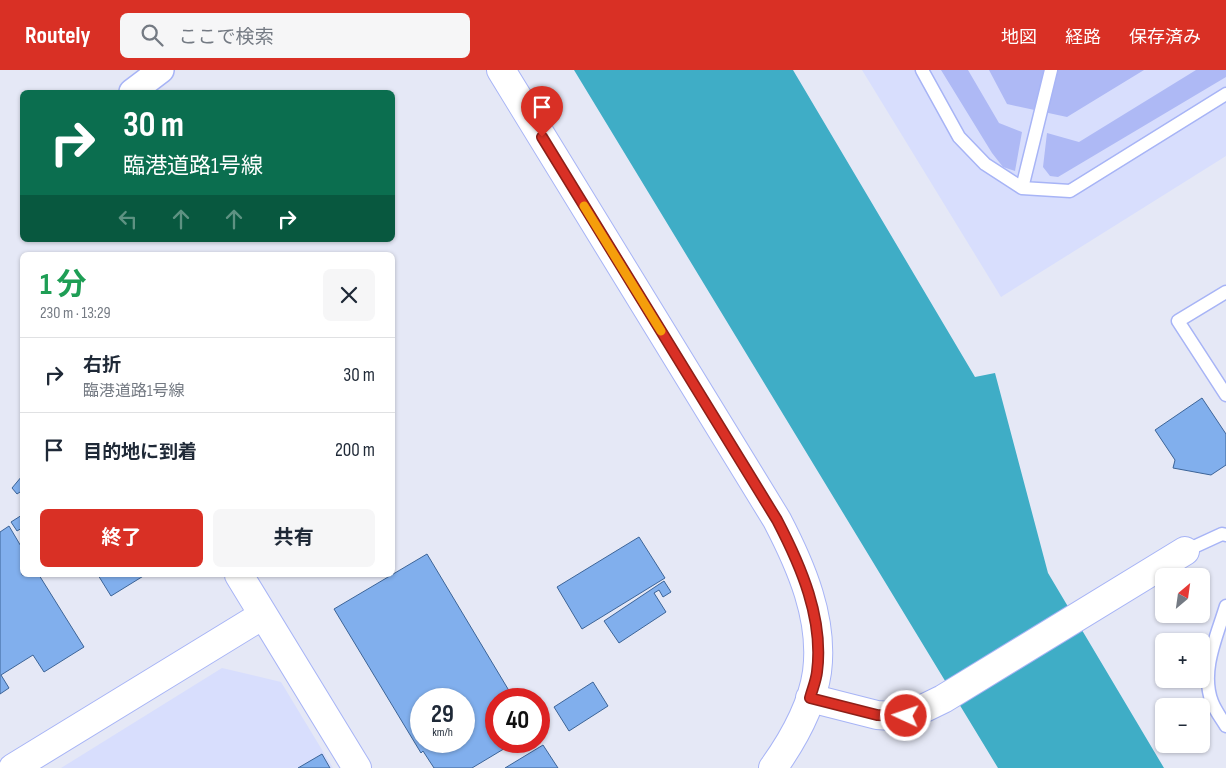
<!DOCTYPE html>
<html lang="ja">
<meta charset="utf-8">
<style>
:root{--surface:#fff;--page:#f6f6f7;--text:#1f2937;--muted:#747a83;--line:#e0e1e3;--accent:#d93025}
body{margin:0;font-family:"Sofia Sans Condensed","Noto Sans JP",sans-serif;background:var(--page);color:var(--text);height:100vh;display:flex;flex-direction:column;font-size:19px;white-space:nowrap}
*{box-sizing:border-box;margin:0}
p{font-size:16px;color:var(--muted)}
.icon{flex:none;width:28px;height:28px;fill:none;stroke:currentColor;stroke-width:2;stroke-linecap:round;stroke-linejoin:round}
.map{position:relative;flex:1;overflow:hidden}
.sheet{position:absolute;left:20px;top:182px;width:375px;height:325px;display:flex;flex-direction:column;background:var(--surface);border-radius:8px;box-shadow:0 1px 4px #0004}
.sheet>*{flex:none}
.top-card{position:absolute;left:20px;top:20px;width:375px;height:152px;border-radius:8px;box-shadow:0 1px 4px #0004;background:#0b6e4f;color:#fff;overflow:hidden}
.needle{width:32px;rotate:29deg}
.buttons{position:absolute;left:1155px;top:498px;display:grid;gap:10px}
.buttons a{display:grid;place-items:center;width:55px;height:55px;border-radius:8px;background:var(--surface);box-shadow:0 1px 4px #0004;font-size:25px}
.speed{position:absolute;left:410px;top:618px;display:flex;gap:10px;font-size:25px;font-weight:700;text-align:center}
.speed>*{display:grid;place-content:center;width:65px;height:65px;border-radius:50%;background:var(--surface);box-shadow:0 1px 4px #0004;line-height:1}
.speed small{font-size:12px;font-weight:400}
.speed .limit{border:8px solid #d22;background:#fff;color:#111}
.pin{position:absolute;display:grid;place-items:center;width:42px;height:42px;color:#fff;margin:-51px -21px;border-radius:50% 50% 50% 0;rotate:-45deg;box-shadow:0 0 5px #0007}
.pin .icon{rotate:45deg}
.me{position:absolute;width:55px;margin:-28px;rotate:273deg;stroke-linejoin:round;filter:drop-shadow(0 0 4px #0008)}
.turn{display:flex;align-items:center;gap:18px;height:105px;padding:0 20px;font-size:22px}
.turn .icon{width:65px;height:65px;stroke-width:2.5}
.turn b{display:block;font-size:35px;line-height:42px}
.lanes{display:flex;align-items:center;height:48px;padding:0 20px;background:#0003;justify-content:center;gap:25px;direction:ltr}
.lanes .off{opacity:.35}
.round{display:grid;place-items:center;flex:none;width:52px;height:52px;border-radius:8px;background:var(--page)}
.head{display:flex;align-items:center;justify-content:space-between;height:85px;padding:0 20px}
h1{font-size:30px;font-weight:700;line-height:38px;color:#1e9e55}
.action{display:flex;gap:10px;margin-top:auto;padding:10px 20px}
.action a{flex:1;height:58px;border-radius:8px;background:var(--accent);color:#fff;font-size:20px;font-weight:700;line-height:58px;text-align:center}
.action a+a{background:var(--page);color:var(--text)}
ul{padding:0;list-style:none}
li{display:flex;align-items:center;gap:15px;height:75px;padding:0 20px;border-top:1px solid var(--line)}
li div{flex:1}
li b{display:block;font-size:19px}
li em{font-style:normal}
header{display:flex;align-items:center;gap:30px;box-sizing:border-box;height:70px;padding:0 25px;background:var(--accent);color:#fff}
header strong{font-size:24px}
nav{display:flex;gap:28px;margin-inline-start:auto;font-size:18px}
.search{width:350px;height:45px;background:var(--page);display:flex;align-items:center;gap:12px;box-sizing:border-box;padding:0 18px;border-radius:8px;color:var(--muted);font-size:19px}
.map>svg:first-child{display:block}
</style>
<header>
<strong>Routely</strong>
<div class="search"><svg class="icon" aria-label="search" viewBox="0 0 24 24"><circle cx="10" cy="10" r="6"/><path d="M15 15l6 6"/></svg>ここで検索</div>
<nav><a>地図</a><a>経路</a><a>保存済み</a></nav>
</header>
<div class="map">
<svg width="1226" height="698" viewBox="0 0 1226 698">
<rect width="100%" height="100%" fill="#e5e8f6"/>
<!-- built -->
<path fill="#d8defd" d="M862 0H1226V86L1001 227Z
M222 598 281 612 333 698H61Z"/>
<!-- green -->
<path fill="#aeb9f5" d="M941 0H968L999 53 1022 62 1015 101 1003 97 992 83Z
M989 0H1144L1067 47 1007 34Z
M1196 0H1226V7L1058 107 1050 106 1043 97 1047 63 1079 72Z"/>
<!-- water -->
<path fill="#3fadc6" d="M574 0H793L975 307 995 303 1048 503 1164 698H998Z"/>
<!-- building -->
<path fill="#81afed" stroke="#3c6498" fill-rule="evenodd" d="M1202 328 1226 364V395L1211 405 1173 398 1175 390 1155 360Z
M22 406V425L20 422 17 424 12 418Z
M22 445V458L17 461 11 452Z
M9 456 22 478V505H39L84 577 44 602 33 585 1 605 9 618 0 624V462Z
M639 467 665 508 582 559 557 517Z
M427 484 514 629H496V671H517L472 698H434L423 681 421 683 334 539ZM421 629H464V671H421Z
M98 505H145L111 526Z
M664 511 671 522 663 527 659 520 654 523 666 542 619 573 604 551Z
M593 612 608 636 569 661 554 637Z
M543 675 558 698H505Z
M322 684 330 698H298Z"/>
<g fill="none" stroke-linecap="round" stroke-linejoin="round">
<defs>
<path id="service" d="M922 0 959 67 985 94 1022 118 1070 121 1226 24
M1022 118 1051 0
M1226 222 1178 251 1226 325
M1185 481 1222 464 1226 465
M1226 536C1217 566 1200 601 1212 632 1215 640 1221 648 1226 656"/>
<path id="minor" d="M132 22 161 0"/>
<path id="tertiary" d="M501 0 777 450C801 496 824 549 817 602 812 637 793 670 773 698
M239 505 357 698
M810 628 877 645 906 647 943 629 1185 481
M13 698 263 545"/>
</defs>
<!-- service casing -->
<use href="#service" stroke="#a7b4f6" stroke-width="15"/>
<!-- minor casing -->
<use href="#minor" stroke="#a7b4f6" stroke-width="28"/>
<!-- tertiary casing -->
<use href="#tertiary" stroke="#a7b4f6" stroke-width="30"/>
<!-- service -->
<use href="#service" stroke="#fff" stroke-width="12"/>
<!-- minor -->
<use href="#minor" stroke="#fff" stroke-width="25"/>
<!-- tertiary -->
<use href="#tertiary" stroke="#fff" stroke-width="28"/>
</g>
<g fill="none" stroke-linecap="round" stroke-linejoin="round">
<defs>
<path id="route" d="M542 67 777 450C801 496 824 549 817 602 816 611 812 620 810 628L877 645 906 646"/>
</defs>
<!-- route casing -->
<use href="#route" stroke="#8d1f18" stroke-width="12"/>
<!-- route -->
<use href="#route" stroke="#d93025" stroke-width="9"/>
<!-- slow -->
<path stroke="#f59e0b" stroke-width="9" d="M584 136 661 261"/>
</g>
</svg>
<div class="buttons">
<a><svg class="needle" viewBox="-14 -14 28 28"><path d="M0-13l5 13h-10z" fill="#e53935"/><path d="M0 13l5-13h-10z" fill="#747a83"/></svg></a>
<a>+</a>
<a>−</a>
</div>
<div class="speed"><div>29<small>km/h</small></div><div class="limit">40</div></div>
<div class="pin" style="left:542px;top:67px;background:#d93025"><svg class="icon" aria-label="arrive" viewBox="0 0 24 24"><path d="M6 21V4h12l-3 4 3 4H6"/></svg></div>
<svg class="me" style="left:906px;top:646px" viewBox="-20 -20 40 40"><circle r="17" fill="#d93025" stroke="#fff" stroke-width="3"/><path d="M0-11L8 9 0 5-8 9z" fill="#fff"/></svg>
<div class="top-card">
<div class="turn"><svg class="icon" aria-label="right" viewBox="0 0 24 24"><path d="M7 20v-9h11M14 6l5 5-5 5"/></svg><div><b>30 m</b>臨港道路1号線</div></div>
<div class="lanes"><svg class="icon off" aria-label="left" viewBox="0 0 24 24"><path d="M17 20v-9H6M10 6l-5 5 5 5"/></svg><svg class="icon off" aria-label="ahead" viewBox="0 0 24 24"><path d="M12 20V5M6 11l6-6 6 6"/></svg><svg class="icon off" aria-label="ahead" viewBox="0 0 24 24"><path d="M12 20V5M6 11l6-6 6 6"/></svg><svg class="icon" aria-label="right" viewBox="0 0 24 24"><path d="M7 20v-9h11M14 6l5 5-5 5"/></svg></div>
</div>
<section class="sheet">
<div class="head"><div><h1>1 分</h1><p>230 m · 13:29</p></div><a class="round"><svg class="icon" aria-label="close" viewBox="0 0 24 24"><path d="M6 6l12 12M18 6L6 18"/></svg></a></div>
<ul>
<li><svg class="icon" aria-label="right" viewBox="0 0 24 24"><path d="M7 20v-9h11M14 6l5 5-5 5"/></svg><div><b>右折</b><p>臨港道路1号線</p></div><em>30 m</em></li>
<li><svg class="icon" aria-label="arrive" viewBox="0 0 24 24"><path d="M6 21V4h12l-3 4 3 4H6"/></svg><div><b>目的地に到着</b></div><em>200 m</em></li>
</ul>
<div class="action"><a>終了</a><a>共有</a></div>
</section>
</div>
